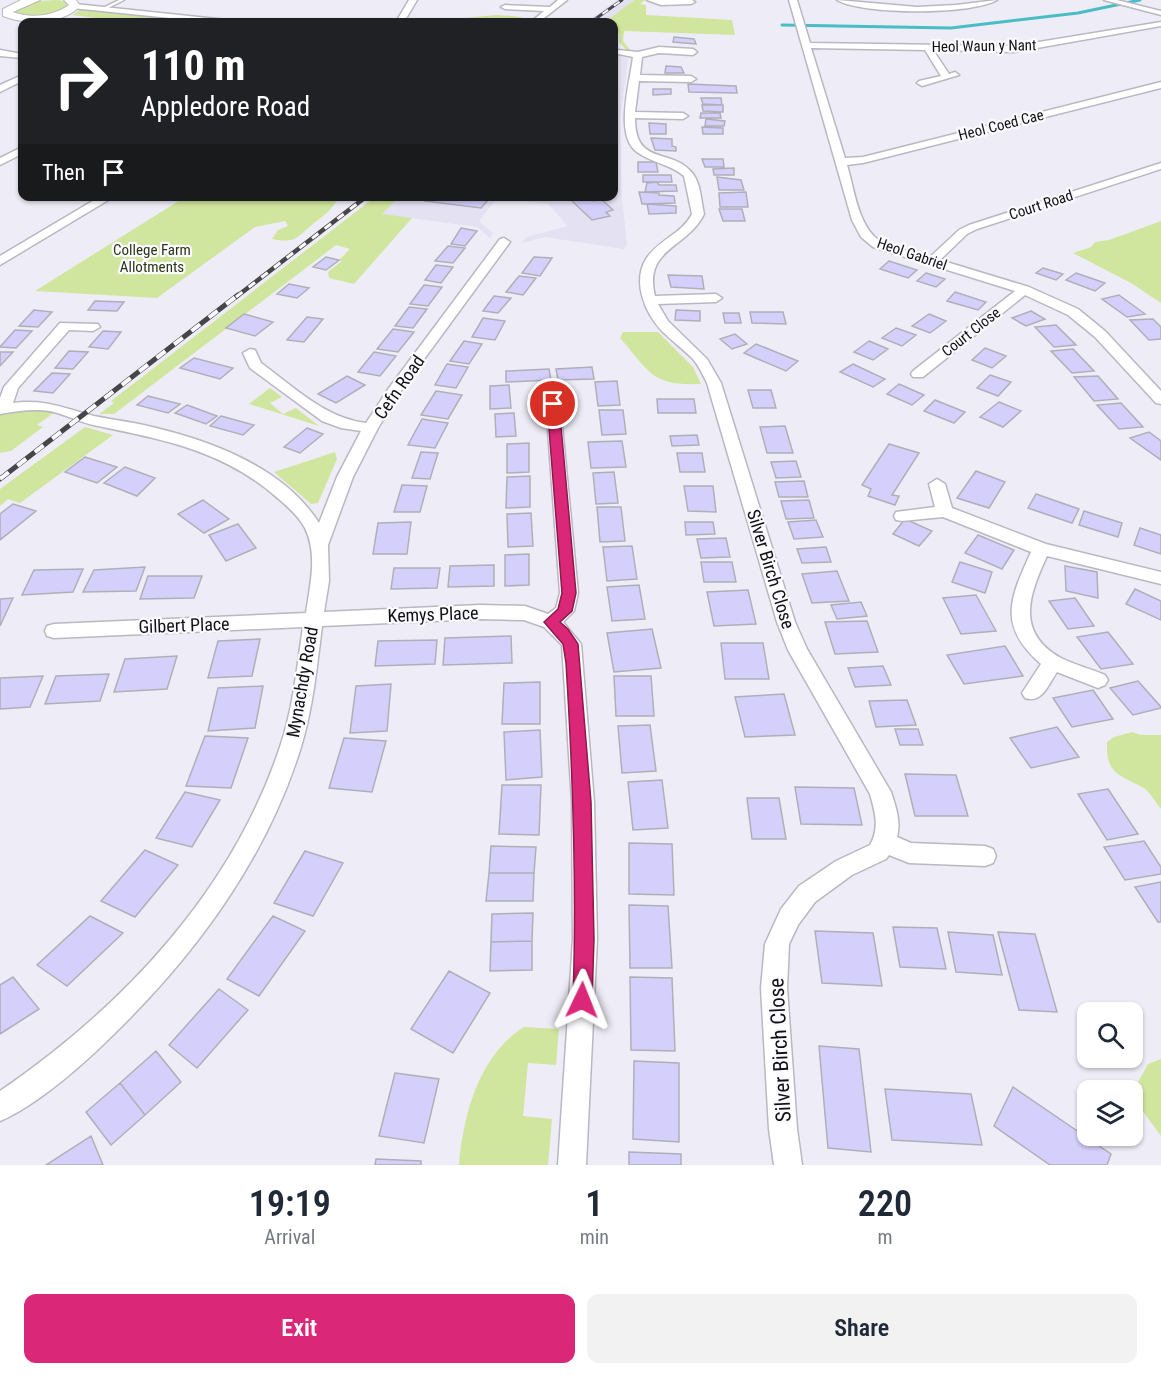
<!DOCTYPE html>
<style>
:root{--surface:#fff;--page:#f2f2f3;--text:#1f2937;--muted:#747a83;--accent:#db2777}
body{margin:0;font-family:"Roboto Condensed",sans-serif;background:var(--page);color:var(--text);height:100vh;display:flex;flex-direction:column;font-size:22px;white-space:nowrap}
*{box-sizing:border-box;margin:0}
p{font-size:20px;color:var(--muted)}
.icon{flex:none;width:33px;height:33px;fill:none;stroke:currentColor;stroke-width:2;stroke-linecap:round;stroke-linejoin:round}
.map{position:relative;height:1165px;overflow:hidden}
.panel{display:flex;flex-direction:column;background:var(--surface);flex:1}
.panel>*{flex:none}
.hud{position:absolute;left:18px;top:18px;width:600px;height:183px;border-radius:12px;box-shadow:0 2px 4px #0004;background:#202124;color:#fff;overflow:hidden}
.controls{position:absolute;left:1077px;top:1002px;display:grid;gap:12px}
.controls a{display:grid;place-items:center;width:66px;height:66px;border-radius:12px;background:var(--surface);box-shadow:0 2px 4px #0004;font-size:30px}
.pin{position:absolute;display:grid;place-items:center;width:51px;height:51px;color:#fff;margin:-26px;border:3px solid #fff;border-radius:50%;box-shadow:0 2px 6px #0007}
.me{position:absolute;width:66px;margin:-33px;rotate:2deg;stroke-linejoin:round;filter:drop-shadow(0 0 4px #0008)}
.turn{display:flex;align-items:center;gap:21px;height:126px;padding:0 24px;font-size:27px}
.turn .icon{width:78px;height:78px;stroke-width:2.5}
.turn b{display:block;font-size:42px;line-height:51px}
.then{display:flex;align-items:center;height:57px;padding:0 24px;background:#0003;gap:12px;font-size:22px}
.eta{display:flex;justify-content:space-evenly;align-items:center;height:102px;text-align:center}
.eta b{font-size:36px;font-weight:600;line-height:42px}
.button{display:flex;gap:12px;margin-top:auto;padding:12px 24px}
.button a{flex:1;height:69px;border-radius:12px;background:var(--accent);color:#fff;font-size:24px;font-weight:600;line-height:69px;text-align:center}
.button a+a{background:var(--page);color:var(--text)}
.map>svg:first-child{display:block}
</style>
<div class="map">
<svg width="1161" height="1165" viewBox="0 0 1161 1165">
<rect width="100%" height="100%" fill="#eeedf7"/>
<!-- built -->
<path fill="#e3e1f2" d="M617 0H634L605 22H586Z
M614 53 628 59 620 120 622 198 627 245 624 249 545 237 522 243 526 237 568 226 548 204 497 198 479 221 493 233 490 238 477 227 381 214 399 197 614 196Z"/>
<!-- green -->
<path fill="#d0e59e" d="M58 0 67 2 70 6C51 16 35 17 13 14L12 10 38 1Z
M634 0H645L640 4 646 5V15L732 20 735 35 624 31 623 41 631 51H627L619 42V33H614V22H605Z
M90 9 214 22H128L72 15 80 10Z
M496 15C508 16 522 15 531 22H444L454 19Z
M185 197H338C333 210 325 214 313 224 297 237 296 244 272 239L278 230 288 226 285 221 255 227 157 298 35 291Z
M375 197H399L382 214 412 218 354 284 329 278 328 272 342 261 339 260 350 249 336 245 114 414H99L114 403 111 401Z
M1161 221V303L1131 283 1073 253 1091 247 1095 242 1109 240Z
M623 332H658L693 367 701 384C651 386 651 373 620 338Z
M270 388 282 397 270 403 283 414 296 408 319 426 249 404Z
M40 410 55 412 37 425 43 427 11 451 0 453V413Z
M85 427 113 435 20 503 8 499 0 506V489Z
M335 452 337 459 318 503 311 504 274 472Z
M1132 732 1141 735H1161V809C1156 803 1149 790 1142 787 1118 774 1106 774 1107 742L1114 737Z
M524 1027 559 1029 556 1065 528 1063 523 1116 552 1119 548 1165H459C463 1115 479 1055 524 1027Z
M1161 1059V1136L1136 1102 1137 1084 1148 1064Z"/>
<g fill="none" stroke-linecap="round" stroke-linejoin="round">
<!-- stream -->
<path stroke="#49bdc4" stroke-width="3" d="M782 25 951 28 1078 13 1140 0"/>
</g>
<!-- building -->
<path fill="#d5cffb" stroke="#b0afb8" stroke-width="1.5" d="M674 37 694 39 696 44 673 42Z
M666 66 681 67 684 73H665Z
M688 84 736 86 737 93 689 92Z
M653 89H671V94L653 95Z
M701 98H721L722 105 703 104Z
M702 105H723V112L703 111Z
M701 113H720L721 118H700Z
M706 119 725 121 724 126H705Z
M649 123 666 124V134H650Z
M702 127 723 128V134H703Z
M651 138 672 139V146L676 147V151L655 150Z
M702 159H723L724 167H705Z
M638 162H656L658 172H638Z
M734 168V175H714L713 169Z
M643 175H671L672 182H643Z
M717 177 741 180 744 190H719Z
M657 182 659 185H676L677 191 645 192 647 183Z
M639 192 659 193V195L674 196 675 203 642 204Z
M746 192 748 207H720L719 193Z
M429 196H470L469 198 488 200 481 208 425 201Z
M589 197 593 201 601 199 613 210 606 212 610 216 592 220 571 200Z
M647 204 676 206V213L649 214Z
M719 209H742L745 221H723Z
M461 228 477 231 465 246 451 244Z
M448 246 465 248 453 263 435 261Z
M326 257 339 260 326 270 313 267Z
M534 257 552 258 540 276 522 273Z
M889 261 917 270 908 278 880 269Z
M436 265 453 267 441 283 425 280Z
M1043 268 1063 274 1056 280 1036 273Z
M926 273 945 279 936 287 917 281Z
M1076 273 1105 283 1095 291 1066 280Z
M668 275 702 276 704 289 671 287Z
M519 276 536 278 523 295 506 292Z
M289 284 309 288 297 298 277 294Z
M424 285 442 287 428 306 410 304Z
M955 292 986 302 978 310 947 301Z
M1119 295 1145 314 1127 317 1102 299Z
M494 296 511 298 498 313 483 311Z
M95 301 124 302 117 311 88 310Z
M409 307 427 309 413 328 395 326Z
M34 310 52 312 38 327 19 326Z
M676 310 700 311V321L675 320Z
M1031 311 1045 319 1026 326 1012 318Z
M750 312H783L786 324 752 323Z
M723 313H739L741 323H725Z
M244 314 273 322 255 336 226 328Z
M929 314 946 321 930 333 912 326Z
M307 317 323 319 304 342 287 340Z
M483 318 505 321 495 340 472 337Z
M1153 319 1161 327V339L1149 340 1130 320Z
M1056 325 1076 345 1054 347 1035 327Z
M896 328 916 335 902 346 882 338Z
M393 329 414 332 398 352 377 349Z
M15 330 32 331 16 348 0 347Z
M103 331 121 332 108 349 89 347Z
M735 334 747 344 732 349 720 339Z
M464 341 482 344 469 364 450 361Z
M869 341 888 349 873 360 854 352Z
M756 344 798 361 786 371 744 353Z
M985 348 1006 356 992 368 972 360Z
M1073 349 1094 371 1072 373 1051 351Z
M69 351 88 352 73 369 55 368Z
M0 352H13L0 366Z
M374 352 396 356 380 376 358 372Z
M194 358 233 368 220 379 180 368Z
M447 364 468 367 456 388 435 385Z
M853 364 885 379 873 387 840 372Z
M592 367 594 379 558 380 556 369Z
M549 369 551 380 506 382V371Z
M52 373 70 374 53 393 34 391Z
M990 375 1011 382 998 396 977 388Z
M347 376 365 385 336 403 318 394Z
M1098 376 1118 399 1094 401 1074 377Z
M617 381 620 405 598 406 595 382Z
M899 384 924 395 912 405 887 394Z
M509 385 511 408 490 409V386Z
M748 390H771L776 408H753Z
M436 391 462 395 448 419 421 415Z
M148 396 180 404 168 413 137 405Z
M657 399H694L696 413H658Z
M935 400 965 412 954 423 924 411Z
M999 402 1021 411 1003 427 980 417Z
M1121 403 1143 427 1119 429 1097 405Z
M187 405 217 416 206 424 175 413Z
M599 410H623L626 434 602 435Z
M514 413 516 436 496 437 495 414Z
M221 416 254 425 243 435 210 426Z
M422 419 448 423 435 448 408 445Z
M785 426 793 453H767L760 427Z
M307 428 323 434 300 453 284 447Z
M1149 432 1161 441V460L1130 438Z
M697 435 699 445 672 446 670 436Z
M622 441 626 467 591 468 588 442Z
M529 443V472L507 473V444Z
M889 444 919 453 892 495 899 496 895 505 868 496 871 489 862 485Z
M421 452 438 453 430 479 412 478Z
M677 453H702L705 472H680Z
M85 457 117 467 97 483 65 472Z
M796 461 801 477 776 478 771 462Z
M125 467 155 478 137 496 104 483Z
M976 471 1005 482 989 508 957 498Z
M614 472 618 503 596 504 593 473Z
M530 476V507L506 508 507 477Z
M804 481 808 497H779L775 482Z
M402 485 427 486 420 512H394Z
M684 486H713L716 512 688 511Z
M1036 494 1079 509 1072 523 1028 508Z
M203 500 229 519 204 533 178 514Z
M809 500 814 518 786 519 781 501Z
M13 504 36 511 0 540V514Z
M597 507H621L625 541 600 542Z
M1084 511 1122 523 1118 537 1079 525Z
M531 513 533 546 508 547 507 514Z
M905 519 932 531 919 546 893 534Z
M816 520 823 537 794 539 788 522Z
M411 522 407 554H373L378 523Z
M685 522H713L715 534 686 535Z
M238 524 256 548 226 561 209 535Z
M1140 528 1161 535V554L1134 545Z
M978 535 1014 550 1002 569 965 553Z
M726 538 730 557 701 558 697 539Z
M632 546 637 579 607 581 603 547Z
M826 547 831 562 802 563 797 549Z
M529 554V585L505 586V555Z
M701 562H732L736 582H704Z
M960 562 992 572 985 593 952 582Z
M494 565V586L448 587 450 566Z
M1065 566 1097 572 1098 598 1066 591Z
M145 567 136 591 83 592 94 570Z
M394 568H440L437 588 391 589Z
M83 569 73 592 22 595 34 570Z
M837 571 849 601 812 603 802 574Z
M148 576H202L194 598 140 599Z
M639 585 645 619 612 621 607 587Z
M1135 589 1161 601V620L1126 604Z
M748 590 756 624 714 626 707 592Z
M976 595 996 631 961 634 943 598Z
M13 598 0 626V599Z
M1075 598 1094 626 1068 629 1049 601Z
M861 602 867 616 837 619 831 605Z
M867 621 878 652 835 654 825 622Z
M652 629 661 668 614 672 607 633Z
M1108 632 1133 664 1101 669 1077 637Z
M511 636 512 663 443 665 445 638Z
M260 639 252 676 208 678 218 641Z
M437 640 435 664 375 666 378 641Z
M721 643H763L769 679H725Z
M1005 646 1023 676 964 684 947 655Z
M177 656 167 689 114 692 125 659Z
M883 666 891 685 855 687 848 668Z
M109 674 100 701 45 704 56 676Z
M43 676 30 707 0 709V678Z
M614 676H651L654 716H616Z
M1138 681 1161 707V708L1133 715 1110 688Z
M540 682V724H502L504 683Z
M391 684 387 731 350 733 356 686Z
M263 686 255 728 208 731 218 688Z
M1093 690 1113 719 1072 727 1053 698Z
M784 694 795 735 745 737 735 697Z
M907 700 916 725 876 727 869 701Z
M650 725 656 771 622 773 618 726Z
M1057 727 1079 757 1031 768 1010 738Z
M895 729H918L923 745H900Z
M540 730 542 777 506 780 504 732Z
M205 736 248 738 231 788 186 786Z
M344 738 386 741 372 792 329 788Z
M905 774 956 775 968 816H915Z
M662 780 668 828 633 830 628 782Z
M502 785H541L539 835 499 834Z
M795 787 854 788 862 825 801 824Z
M1108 789 1138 834 1107 840 1078 794Z
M185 792 220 800 192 847 156 838Z
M747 798H779L786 839H752Z
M1144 841 1161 867V874L1125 880 1104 847Z
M629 843 672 844 674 895 629 894Z
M491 846 536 847 534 873H489Z
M145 850 178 865 135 917 101 901Z
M305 851 343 863 313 916 274 903Z
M489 873H534L533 901H486Z
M1161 882V922H1158L1135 887Z
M629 905 668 906 672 968H630Z
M533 913 532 941 491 942 492 914Z
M90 916 123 933 67 986 37 965Z
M273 916 305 931 259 996 227 979Z
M893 927 937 928 946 969 900 967Z
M815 931 873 933 882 986 822 983Z
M948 932 993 935 1002 975 956 972Z
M998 932 1035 934 1057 1012 1019 1010Z
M532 941V970L490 971 491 942Z
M449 971 490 993 453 1053 411 1029Z
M13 977 39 1009 0 1034V985Z
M630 977 672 978 675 1051 631 1050Z
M219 989 248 1010 197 1068 169 1045Z
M819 1046 859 1049 871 1152 828 1148Z
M156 1051 181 1082 145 1115 120 1083Z
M634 1061 679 1063V1142L633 1139Z
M395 1073 439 1079 424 1143 379 1136Z
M120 1083 145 1115 111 1145 86 1112Z
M1013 1087 1111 1154 1107 1165H1050L994 1126Z
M885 1089 971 1094 982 1145 892 1140Z
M91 1136 103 1165H46Z
M629 1152 681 1154V1165H629Z
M376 1159 421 1161V1165H375Z"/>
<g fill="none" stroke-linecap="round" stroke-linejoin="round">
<defs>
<path id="lane" d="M119 0H124L104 10 101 9Z"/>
<path id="street" d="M409 0H417L404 22H396Z
M558 0H567L539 22H531L544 11 505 9 501 7 505 5 550 7Z
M647 0H692L695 2 691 4 661 5Z
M789 0H797L810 43 1014 46 1161 22V26L1014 52 933 50 949 74 955 72 959 75 922 86 917 83 919 81 941 76 925 50 811 48 845 158 863 157 1161 82V88L863 163 847 165C854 188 858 227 880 241 894 249 914 252 930 257L959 230 969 225 1161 163V169L977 229 967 234 940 260 1029 287 1078 309 1105 331 1161 391V404L1156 403 1095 337 1068 315 1025 295 923 377H913L911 374 913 371 1015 291 873 247 861 237 852 220Z
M837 0 917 7 956 5 997 0C972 15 862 15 837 0Z
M1104 0H1117L1161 11V15Z
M75 4 227 20 231 22H209L72 8 71 6Z
M659 47 693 49 697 52 693 55 659 53 642 57 640 75 691 76 696 79 691 82 639 81 635 112 683 113 688 116 683 119 635 118C635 168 672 146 693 174 701 185 701 201 704 214 687 249 643 248 655 296L716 294 722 298 716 302 658 304 668 321 707 359 721 383 795 622 807 649 891 792C896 807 901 822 897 837L911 843 985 846 993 849 996 856 993 863 985 866 909 863 889 855 886 859 852 875 815 902 798 925 789 944 787 988 797 1129 802 1165H774L769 1129 761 988 765 944 781 909 799 886 836 861 870 845C880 828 875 812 870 794L788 650 777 622 707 383C703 375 699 366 693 359 683 349 672 341 662 331 645 313 632 282 646 259 658 240 682 234 692 214L684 176C670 164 652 163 637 152 614 136 630 82 633 57L614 53 618 50 638 52Z
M0 50 22 54V58L0 56Z
M22 75V81L0 92V85Z
M22 147V154L0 165V158Z
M101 196H115L0 265V256Z
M504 238 510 242 400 392 378 428 353 477 328 545 329 581 324 612 480 605 525 606 548 614 556 608 560 593 546 404 548 401H558L560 404 578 593 574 611 563 622 581 644 594 802 597 939 586 1165H558L573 939 572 802 562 645 544 627 524 620 480 619 322 626C317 666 313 708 301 747 267 857 197 953 115 1033 86 1062 38 1105 0 1121V1091C123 1007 232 891 280 747 293 709 297 667 303 627L54 638 47 636 45 631 47 626 54 624 306 613C310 585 318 555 305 528 298 515 285 504 274 495 220 449 160 439 93 425 80 422 68 416 54 412 37 408 18 411 0 414V398L4 387 60 323 98 324 100 327 93 331 69 330 18 388 13 403C46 399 63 408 94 416 113 420 133 422 152 427 212 441 284 468 319 523L337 477 361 431 341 428 322 421 250 368 243 353 250 349 255 350 261 363C294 387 325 418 366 423L389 388 500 239Z
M937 479 945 484 952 508 1046 544 1161 572V584L1047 556C1029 595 1015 632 1061 658 1075 665 1091 669 1105 675L1108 680 1105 685 1098 688 1057 672C1048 685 1042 704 1025 698L1022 693 1041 664C996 625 1011 597 1031 552L943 517 902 521 896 520 894 516 896 512 935 507 929 484Z"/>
<path id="secondary" d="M21 0H40L13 12C31 19 53 16 69 5L64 0H76L80 6C62 25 26 25 3 16V9Z"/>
</defs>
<!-- lane casing -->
<use href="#lane" stroke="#b9b8c1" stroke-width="3"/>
<!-- street casing -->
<use href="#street" stroke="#b9b8c1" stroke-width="3"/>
<!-- secondary casing -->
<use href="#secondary" stroke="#b9b8c1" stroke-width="2"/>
<!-- lane -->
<use href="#lane" fill="#fff" fill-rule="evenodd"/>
<!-- street -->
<use href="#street" fill="#fff" fill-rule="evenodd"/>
<!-- secondary -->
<use href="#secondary" fill="#fff" fill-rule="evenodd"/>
<defs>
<path id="rail-far2" d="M591 22 622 0"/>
<path id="rail-far1" d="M236 297 367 196"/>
<path id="rail" d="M0 479 238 295"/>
</defs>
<!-- rail-far2 casing -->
<use href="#rail-far2" stroke="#46464a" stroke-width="3"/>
<!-- rail-far1 casing -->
<use href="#rail-far1" stroke="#46464a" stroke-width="4.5"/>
<!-- rail casing -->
<use href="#rail" stroke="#46464a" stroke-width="5"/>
<!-- rail-far2 -->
<use href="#rail-far2" stroke="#fbfbff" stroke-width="2" stroke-dasharray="7" stroke-linecap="butt"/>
<!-- rail-far1 -->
<use href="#rail-far1" stroke="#fbfbff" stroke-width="3" stroke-dasharray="8" stroke-linecap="butt"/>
<!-- rail -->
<use href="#rail" stroke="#fbfbff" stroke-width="4" stroke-dasharray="11" stroke-linecap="butt"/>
</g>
<!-- route -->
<path fill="#db2777" stroke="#8e194d" stroke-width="1.5" d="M553 401 559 404 576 593 572 611 560 622 568 629 578 644 591 802 594 939 592 1000 589 1006 582 1009 576 1006 573 1000C577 887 573 775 566 663L563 644 544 622 558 609 562 593 547 404Z"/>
<g text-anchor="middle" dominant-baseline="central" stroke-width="4.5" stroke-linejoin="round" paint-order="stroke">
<!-- far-street labels -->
<g font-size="15" fill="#111114" stroke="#fbfbff">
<text transform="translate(984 46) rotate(-1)">Heol Waun y Nant</text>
<text transform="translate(1001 125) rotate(-14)">Heol Coed Cae</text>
<text transform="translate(1041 205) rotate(-18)">Court Road</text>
<text transform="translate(912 254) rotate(19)">Heol Gabriel</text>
<text transform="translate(971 332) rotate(-38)">Court Close</text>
</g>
<!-- far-park labels -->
<g font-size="15" fill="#2c3515" stroke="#fbfbff">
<text x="152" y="250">College Farm<tspan x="152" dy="17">Allotments</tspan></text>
</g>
<!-- street labels -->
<g font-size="18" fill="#111114" stroke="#fbfbff">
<text transform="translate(399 387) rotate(-55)">Cefn Road</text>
<text transform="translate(771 569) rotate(73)">Silver Birch Close</text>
<text transform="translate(433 614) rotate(-2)">Kemys Place</text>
<text transform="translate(184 625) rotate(-2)">Gilbert Place</text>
<text transform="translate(302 682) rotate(-80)">Mynachdy Road</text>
</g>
<!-- near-street labels -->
<g font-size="21" fill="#111114" stroke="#fbfbff">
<text transform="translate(780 1050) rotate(-93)">Silver Birch Close</text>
</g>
</g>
</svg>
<div class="controls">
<a><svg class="icon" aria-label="search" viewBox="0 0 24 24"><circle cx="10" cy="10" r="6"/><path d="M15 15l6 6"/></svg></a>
<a><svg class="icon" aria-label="layers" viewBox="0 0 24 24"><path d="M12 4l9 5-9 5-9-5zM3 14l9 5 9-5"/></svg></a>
</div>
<div class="pin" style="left:553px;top:404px;background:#d93025"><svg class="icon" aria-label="arrive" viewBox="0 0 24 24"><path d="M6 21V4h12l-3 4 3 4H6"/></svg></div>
<svg class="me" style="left:582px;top:1000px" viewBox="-20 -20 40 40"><path d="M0-17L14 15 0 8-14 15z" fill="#db2777" stroke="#fff" stroke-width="4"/></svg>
<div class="hud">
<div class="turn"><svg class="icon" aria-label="right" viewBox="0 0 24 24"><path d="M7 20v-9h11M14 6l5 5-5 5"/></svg><div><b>110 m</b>Appledore Road</div></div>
<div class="then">Then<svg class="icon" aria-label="arrive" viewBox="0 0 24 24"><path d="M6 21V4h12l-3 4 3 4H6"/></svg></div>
</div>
</div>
<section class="panel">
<div class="eta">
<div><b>19:19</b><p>Arrival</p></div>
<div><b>1</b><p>min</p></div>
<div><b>220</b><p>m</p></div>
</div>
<div class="button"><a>Exit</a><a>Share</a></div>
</section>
